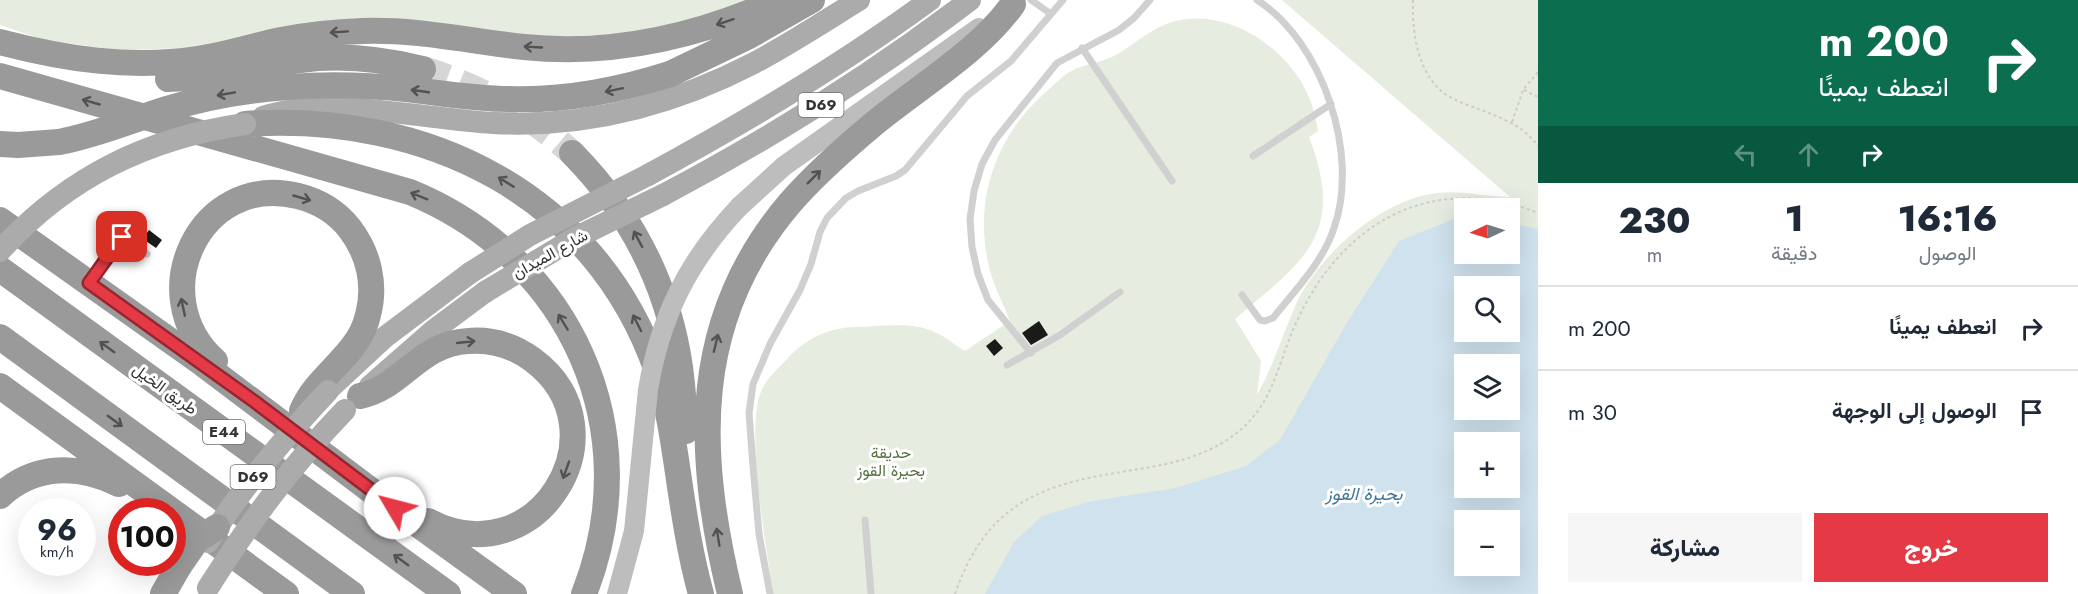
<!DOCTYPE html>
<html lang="ar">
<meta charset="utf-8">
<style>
:root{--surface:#fff;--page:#f6f6f7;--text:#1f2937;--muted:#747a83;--line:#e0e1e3;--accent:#e63946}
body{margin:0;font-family:Jost,Vazirmatn,sans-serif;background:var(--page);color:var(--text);direction:rtl;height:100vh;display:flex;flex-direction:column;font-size:22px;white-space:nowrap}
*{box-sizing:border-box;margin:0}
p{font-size:20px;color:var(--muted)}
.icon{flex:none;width:33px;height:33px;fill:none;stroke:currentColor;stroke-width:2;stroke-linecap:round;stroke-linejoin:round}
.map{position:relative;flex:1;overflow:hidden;direction:ltr}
.side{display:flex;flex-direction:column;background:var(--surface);width:540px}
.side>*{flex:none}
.top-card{background:#0b6e4f;color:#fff;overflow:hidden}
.needle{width:39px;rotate:266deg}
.tools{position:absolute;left:1454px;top:198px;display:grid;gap:12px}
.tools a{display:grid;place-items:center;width:66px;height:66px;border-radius:0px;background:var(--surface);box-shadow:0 6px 24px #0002;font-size:30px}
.speed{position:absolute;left:18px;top:498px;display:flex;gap:12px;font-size:30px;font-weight:700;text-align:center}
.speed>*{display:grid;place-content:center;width:78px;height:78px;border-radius:50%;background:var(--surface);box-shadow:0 6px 24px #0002;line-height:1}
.speed small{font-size:15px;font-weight:400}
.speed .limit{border:9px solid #d22;background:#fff;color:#111}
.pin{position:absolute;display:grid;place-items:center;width:51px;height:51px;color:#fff;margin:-26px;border-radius:12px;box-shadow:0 3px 9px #0006}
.me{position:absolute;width:66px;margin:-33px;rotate:307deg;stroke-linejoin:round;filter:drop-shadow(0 0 4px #0008)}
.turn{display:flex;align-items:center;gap:21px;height:126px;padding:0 30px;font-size:27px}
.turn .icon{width:78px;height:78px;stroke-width:2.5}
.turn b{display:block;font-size:42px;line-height:51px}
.lanes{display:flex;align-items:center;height:57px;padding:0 30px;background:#0003;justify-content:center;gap:30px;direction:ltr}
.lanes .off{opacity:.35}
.eta{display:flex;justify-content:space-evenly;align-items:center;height:102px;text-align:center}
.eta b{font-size:36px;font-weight:800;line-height:42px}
.primary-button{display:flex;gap:12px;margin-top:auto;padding:12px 30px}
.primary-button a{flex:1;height:69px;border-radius:0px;background:var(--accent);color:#fff;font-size:24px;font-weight:800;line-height:69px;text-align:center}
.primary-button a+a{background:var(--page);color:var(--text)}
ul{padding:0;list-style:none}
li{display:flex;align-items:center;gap:18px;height:84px;padding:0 30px;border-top:2px solid var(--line)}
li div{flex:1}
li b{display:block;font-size:22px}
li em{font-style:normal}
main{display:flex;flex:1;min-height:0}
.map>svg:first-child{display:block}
</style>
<main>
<section class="side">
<div class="top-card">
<div class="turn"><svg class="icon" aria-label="right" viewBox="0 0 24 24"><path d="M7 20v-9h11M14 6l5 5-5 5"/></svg><div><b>200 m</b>انعطف يمينًا</div></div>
<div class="lanes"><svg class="icon off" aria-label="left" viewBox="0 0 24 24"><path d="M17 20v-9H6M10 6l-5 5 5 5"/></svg><svg class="icon off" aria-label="ahead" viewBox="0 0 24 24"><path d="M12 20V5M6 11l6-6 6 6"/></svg><svg class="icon" aria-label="right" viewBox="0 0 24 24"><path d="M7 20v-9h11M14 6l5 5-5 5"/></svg></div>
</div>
<div class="eta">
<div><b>16:16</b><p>الوصول</p></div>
<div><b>1</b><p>دقيقة</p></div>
<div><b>230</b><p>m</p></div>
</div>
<ul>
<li><svg class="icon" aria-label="right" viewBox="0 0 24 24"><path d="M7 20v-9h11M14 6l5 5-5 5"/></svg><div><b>انعطف يمينًا</b></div><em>200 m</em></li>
<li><svg class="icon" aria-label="arrive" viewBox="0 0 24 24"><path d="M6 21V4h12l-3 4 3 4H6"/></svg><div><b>الوصول إلى الوجهة</b></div><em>30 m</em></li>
</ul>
<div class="primary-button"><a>خروج</a><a>مشاركة</a></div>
</section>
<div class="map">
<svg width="1538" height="594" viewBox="0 0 1538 594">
<rect width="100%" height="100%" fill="#fff"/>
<!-- green -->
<path fill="#e6ecdf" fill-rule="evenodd" d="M0 0H748L715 15 642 33 552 37 119 50 44 40 0 25Z
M1282 0H1538V594H773C767 547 744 430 762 389 767 378 780 367 788 358 806 338 830 327 857 327 881 327 912 321 934 332 945 336 955 345 965 351L1010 321C1002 301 992 283 988 262 974 197 997 134 1047 91 1054 85 1062 76 1071 71 1084 64 1100 63 1114 56 1131 47 1145 33 1164 25 1221 1 1290 47 1310 100 1314 110 1316 121 1318 131L1309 137C1347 235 1303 261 1235 319L1261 361 1257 395C1274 365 1283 333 1297 302 1322 252 1381 200 1437 193 1462 190 1486 197 1510 197ZM1464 208H1509V254H1464ZM1464 286H1509V332H1464ZM1464 364H1509V410H1464ZM1464 442H1509V488H1464ZM1464 520H1509V566H1464Z"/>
<!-- water -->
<path fill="#cfe2ee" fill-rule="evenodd" d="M1464 215V254H1509V223L1538 229V594H985L1014 542 1042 516 1092 501 1176 488 1246 466 1280 440 1345 326 1399 241ZM1464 286H1509V332H1464ZM1464 364H1509V410H1464ZM1464 442H1509V488H1464ZM1464 520H1509V566H1464Z"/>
<!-- building -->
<path fill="#1a1a1a" d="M149 230 162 240 156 248 143 239Z
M1039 321 1048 335 1031 345 1022 333Z
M995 339 1003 348 994 356 986 346Z"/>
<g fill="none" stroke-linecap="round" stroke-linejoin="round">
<!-- highway-tunnel -->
<path stroke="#d6d6d6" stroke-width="26" stroke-dasharray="26 13" stroke-linecap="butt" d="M423 69C480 87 528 113 572 153"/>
<!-- path -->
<path stroke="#cdcdcd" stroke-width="2" stroke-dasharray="3 3" stroke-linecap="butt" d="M1413 0C1412 32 1417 73 1445 94 1457 102 1471 106 1484 111 1506 120 1523 126 1538 146
M1524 90 1538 97
M1512 122 1523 90 1538 72
M955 594C986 504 1040 484 1128 471 1163 465 1196 460 1227 440 1275 408 1275 368 1297 321 1342 222 1433 171 1538 213"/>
<!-- lane -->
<path stroke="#d0d0d0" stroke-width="7" d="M1031 0 1051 14
M1082 48 1172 181
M1253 156 1331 104
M100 222 147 254
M93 279 122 237
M1242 295 1260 320 1265 321 1273 318C1295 290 1323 262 1334 228 1360 155 1323 42 1257 0
M1031 353 988 300 978 274 972 247 970 219 974 191 982 164 995 140 1057 63 1119 30 1134 18 1150 0
M1007 365 1060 335 1120 292
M865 520 871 594
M770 594 759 534 753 466 749 413 753 384 770 344 800 290 811 264 820 232 827 218 846 198 858 191 896 176 905 170 967 96 1011 61 1063 0"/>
<!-- secondary -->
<path stroke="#bdbdbd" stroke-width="20" d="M739 207 784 166 979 28"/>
<!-- primary -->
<path stroke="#ababab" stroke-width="22" d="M263 117C327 96 425 119 493 123 585 128 673 105 754 63 790 44 825 21 859 0
M648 175C746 122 840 66 930 0
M663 195C771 138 873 74 970 0
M370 386 434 330 485 292
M330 388 385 337 470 273"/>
<!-- highway -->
<path stroke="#9a9a9a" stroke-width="26" d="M0 42C65 59 130 69 197 59 225 55 253 46 281 40 308 35 335 32 362 31 417 29 469 41 524 47 611 56 699 36 779 0
M670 74 749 36 812 0
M0 76 410 192C571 258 649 430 584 594
M168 79C213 78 256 66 300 60 342 54 383 59 423 69
M245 124C425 112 595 193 657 371 668 404 673 439 678 473 684 514 690 554 701 594
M0 144 18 145 59 142
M572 153C630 212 668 284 680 367 683 388 684 409 686 431
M0 220 203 364 377 495 514 594
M0 269 448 594
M0 337 352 594
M215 361C142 295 200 172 298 196 318 201 337 212 350 229 369 254 376 285 368 315 359 356 317 374 302 411
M0 386 286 594
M360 396C403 387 418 344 468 341 491 339 514 346 533 360 628 431 536 579 428 521
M0 496C34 464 79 464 119 484
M163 594 179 566
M730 594C696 452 690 320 790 203 816 173 846 147 876 122 920 86 981 50 1013 4"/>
<!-- secondary-bridge -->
<path stroke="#bdbdbd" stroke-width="20" d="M617 594 634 531 648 390C660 317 688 261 739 207"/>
<!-- primary-bridge -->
<path stroke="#ababab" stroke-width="22" d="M0 251C67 177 148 138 245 124
M470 273 530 235 648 175
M485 292 575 238 663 195
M208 542C242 487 284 438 328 391
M208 588C250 522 291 466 345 410"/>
<!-- highway-bridge -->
<path stroke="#9a9a9a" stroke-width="26" d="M59 142C97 135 131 120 167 109 206 97 247 90 288 87 327 84 366 85 406 89 440 93 475 99 509 99 565 101 617 91 670 74
M179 566 197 540 217 527"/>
</g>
<!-- one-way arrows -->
<defs><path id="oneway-shaft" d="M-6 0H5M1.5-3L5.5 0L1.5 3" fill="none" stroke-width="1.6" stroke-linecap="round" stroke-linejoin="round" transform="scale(1.5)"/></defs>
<g stroke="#525252">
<use href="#oneway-shaft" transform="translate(725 22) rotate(162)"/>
<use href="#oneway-shaft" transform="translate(339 32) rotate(176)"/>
<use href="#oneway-shaft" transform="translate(533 47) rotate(-177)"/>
<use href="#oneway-shaft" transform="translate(614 90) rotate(168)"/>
<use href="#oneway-shaft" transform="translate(420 91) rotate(-172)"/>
<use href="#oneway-shaft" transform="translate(226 94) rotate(170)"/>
<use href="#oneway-shaft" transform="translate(91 102) rotate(-164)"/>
<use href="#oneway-shaft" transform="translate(814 177) rotate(-45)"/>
<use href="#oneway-shaft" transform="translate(506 182) rotate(-148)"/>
<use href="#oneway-shaft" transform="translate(419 196) rotate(-158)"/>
<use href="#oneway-shaft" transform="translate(302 198) rotate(16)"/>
<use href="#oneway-shaft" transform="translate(638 239) rotate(-118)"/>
<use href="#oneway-shaft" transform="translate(183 307) rotate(-102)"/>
<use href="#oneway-shaft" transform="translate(563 322) rotate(-121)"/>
<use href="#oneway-shaft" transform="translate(637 323) rotate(-117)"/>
<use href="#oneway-shaft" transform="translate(466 342) rotate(-6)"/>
<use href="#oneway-shaft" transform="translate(716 343) rotate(-76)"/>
<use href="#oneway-shaft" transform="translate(107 347) rotate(-144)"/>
<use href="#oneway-shaft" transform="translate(115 421) rotate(36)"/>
<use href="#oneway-shaft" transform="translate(566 470) rotate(110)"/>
<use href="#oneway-shaft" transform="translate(718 537) rotate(-99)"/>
<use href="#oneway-shaft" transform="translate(401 560) rotate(-144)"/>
</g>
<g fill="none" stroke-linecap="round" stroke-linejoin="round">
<defs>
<path id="route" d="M122 237 89 283 255 402 395 508"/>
</defs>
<!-- route casing -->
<use href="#route" stroke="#96252e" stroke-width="15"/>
<!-- route -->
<use href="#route" stroke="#e63946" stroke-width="10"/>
</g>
<g text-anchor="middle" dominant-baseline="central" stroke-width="6" stroke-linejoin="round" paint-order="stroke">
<!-- shield labels -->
<g fill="#fff" stroke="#707070" stroke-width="1.5">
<rect x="798.5" y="93" width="45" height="24" rx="4.5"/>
<rect x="203" y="420" width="42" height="24" rx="4.5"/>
<rect x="230.5" y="465" width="45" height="24" rx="4.5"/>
</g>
<g font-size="15" font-weight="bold" fill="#333">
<text x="821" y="105">D69</text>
<text x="224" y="432">E44</text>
<text x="253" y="477">D69</text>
</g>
<!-- street labels -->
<g font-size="16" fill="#333" stroke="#fff">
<text transform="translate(550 254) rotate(-29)">شارع الميدان</text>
<text transform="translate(165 389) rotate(36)">طريق الخيل</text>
</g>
<!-- park labels -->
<g font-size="16" fill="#56703f" stroke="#fff">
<text x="891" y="452">حديقة<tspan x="891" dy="18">بحيرة القوز</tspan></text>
</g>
<!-- water labels -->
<g font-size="18" font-style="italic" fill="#3f7597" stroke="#fff">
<text x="1364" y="494">بحيرة القوز</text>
</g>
</g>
</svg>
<div class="tools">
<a><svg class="needle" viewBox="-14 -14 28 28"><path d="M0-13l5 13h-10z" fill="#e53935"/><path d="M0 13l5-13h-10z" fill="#747a83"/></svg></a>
<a><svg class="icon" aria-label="search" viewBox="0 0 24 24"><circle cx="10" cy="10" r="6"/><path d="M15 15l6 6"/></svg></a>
<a><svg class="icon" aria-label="layers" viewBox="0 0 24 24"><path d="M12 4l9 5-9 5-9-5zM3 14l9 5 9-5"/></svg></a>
<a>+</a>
<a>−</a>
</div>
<div class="speed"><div>96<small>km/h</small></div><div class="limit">100</div></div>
<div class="pin" style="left:122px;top:237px;background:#d93025"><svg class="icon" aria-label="arrive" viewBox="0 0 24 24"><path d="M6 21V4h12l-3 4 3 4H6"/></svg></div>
<svg class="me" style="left:395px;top:508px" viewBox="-20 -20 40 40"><circle r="19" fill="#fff"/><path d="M0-13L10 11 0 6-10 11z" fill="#e63946"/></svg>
</div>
</main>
